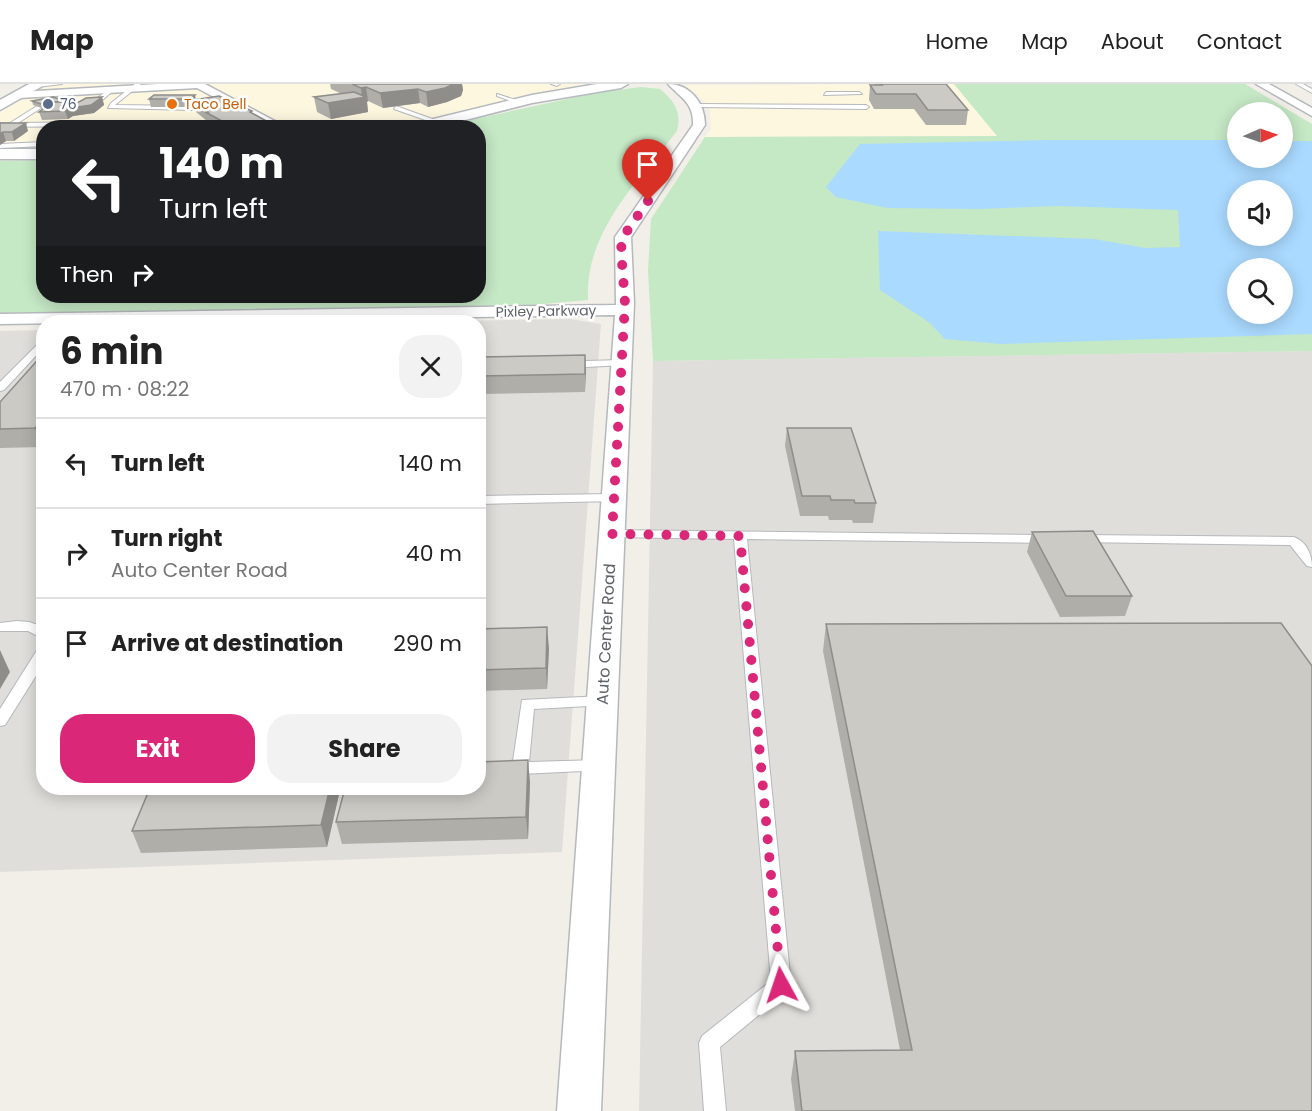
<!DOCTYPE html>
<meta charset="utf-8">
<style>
:root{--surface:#fff;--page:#f2f2f2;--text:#222;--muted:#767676;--line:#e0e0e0;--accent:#db2777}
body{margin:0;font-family:Poppins,sans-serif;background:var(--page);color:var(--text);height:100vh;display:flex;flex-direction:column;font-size:22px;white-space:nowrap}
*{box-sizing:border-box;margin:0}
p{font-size:20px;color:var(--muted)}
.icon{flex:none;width:33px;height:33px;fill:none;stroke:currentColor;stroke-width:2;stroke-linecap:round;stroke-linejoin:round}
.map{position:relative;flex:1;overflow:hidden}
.panel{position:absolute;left:36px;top:231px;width:450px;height:480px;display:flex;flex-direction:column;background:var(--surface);border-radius:24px;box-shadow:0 3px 15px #0003}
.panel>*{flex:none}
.hud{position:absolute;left:36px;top:36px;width:450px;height:183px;border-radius:24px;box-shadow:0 3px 15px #0003;background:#202124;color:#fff;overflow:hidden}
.needle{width:39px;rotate:88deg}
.controls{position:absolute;left:1227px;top:18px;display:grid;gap:12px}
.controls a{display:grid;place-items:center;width:66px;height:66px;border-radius:50%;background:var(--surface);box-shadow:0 3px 15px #0003;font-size:30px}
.pin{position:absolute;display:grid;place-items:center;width:51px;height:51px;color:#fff;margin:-62px -26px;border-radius:50% 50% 50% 0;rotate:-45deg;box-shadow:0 0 6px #0007}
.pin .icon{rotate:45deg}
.me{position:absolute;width:66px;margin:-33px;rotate:355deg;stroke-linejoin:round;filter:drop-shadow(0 0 4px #0008)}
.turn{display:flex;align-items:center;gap:21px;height:126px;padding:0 24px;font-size:27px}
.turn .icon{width:78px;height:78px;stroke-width:2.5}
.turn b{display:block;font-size:42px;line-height:51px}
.then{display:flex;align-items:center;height:57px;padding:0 24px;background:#0003;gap:12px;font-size:22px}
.round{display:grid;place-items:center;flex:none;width:63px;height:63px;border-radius:24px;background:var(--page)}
.headline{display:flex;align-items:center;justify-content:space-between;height:102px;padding:0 24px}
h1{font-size:36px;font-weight:700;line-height:45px}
.primary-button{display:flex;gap:12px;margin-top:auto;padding:12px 24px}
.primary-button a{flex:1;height:69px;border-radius:24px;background:var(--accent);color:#fff;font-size:24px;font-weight:700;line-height:69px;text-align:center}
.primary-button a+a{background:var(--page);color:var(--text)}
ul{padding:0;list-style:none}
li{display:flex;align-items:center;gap:18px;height:90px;padding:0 24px;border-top:2px solid var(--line)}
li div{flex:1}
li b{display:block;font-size:22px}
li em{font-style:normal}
header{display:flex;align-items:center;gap:36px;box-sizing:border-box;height:84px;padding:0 30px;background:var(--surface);border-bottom:2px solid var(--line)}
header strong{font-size:28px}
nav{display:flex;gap:33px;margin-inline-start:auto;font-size:21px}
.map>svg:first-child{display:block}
</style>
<header>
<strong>Map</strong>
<nav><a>Home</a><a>Map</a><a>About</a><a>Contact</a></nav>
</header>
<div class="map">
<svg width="1312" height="1027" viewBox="0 0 1312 1027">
<rect width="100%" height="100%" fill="#f1efe8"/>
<!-- commercial -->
<path fill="#fef7e0" d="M49 0H595L520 14 392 43 44 44 43 64H0V28L21 16 31 14Z
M954 0 998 52 705 53 711 45 710 26 706 19 685 1Z"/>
<!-- industrial -->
<path fill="#e0deda" d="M570 235 601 240 562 768 0 788V247L43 246 44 704H478V238H400Z
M1312 267V1027H639L653 277Z"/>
<!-- green -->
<path fill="#c5e8c5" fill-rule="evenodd" d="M954 0H1245L1312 40V267L653 277 648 187 651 135 705 53 997 52ZM1238 28H1282V74H1238ZM1238 106H1282V152H1238ZM1238 184H1282V230H1238Z
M641 3 660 5C674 17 682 27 677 47 638 97 584 149 588 216L532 221 0 229V77L43 76 44 212H478V44L438 43 595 9Z"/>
<!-- water -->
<path fill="#aadaff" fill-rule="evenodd" d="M1050 56H1237L1238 74H1282L1283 57H1312V250L1002 260 945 255 930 239 880 206 878 147 1094 155 1145 164 1180 163 1178 126 1058 122 978 125 887 124 836 113 826 103 860 60ZM1238 106H1282V152H1238ZM1238 184H1282V230H1238Z"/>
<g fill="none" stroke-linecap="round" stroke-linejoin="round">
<defs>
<path id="lane" d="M35 0H62L37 3Z
M135 0H141L115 21 193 22 212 19 215 21 193 26 108 24 111 19Z
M551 0H560L557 2Z
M1296 0H1303L1312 5V9Z
M108 6 113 7 100 18H83L96 15Z
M826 8H859L862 10 824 11Z
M497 10 522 18 519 20 497 12Z
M58 17 60 20 41 24 18 39 91 38 94 40 91 42 0 43V39H10L37 22Z
M698 20 866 21 869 23 866 25 696 23Z
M396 22 438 37 439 38 434 39 394 25Z
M44 58V62L0 64V60Z
M389 226 393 229 391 238H382L385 229Z
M44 254V263L4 306 0 307V298Z
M622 276 627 279 625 281 586 283 581 280 586 277Z
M614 410 618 411 620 414 618 417 478 420V412Z
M612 446 1047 451 1053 455 1047 459 747 455 791 901 788 907 720 963 726 1027H704L699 959 702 952 771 897 734 455 608 453 606 450 608 447Z
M1081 451 1294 453C1307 458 1312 471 1312 483L1307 482 1290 461 1077 458 1075 455Z
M17 537 29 538 44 543V555L28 547H0V539Z
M44 562V579L5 641 0 642V625L39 563Z
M602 612 607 613 610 617 607 621 534 625 529 678 599 676 605 678 607 682 605 686 520 690 514 688 512 684 522 616Z"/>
<path id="street" d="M158 0H205L288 44H272L197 4 19 14 13 11 19 8Z
M668 0C690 0 705 19 705 41L631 153 634 219 601 1027H557L615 231 0 240V230L616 221 615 153 693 41C694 19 681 14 668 0Z
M1256 0H1269L1312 24V32Z"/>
<path id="secondary" d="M29 0H46L0 26V16Z
M597 0H628L621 4 532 19 434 44H407L409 41 532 11Z
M0 65H44V75H0Z"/>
</defs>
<!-- lane casing -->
<use href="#lane" stroke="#b5b8bc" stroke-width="2"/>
<!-- street casing -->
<use href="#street" stroke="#b5b8bc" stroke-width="3"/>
<!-- secondary casing -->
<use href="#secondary" stroke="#b6babf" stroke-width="3"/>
<!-- lane -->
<use href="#lane" fill="#fff" fill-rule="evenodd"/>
<!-- street -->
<use href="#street" fill="#fff" fill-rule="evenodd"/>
<!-- secondary -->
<use href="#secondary" fill="#fff" fill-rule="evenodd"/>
</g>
<!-- wall -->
<path fill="#afaea9" d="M330 0H462L463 6 461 12 447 18 428 23 420 19 383 24 368 17 367 18 368 28 331 35 317 28 314 13 342 10 331 5Z
M875 0H946L968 26 966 41H926L914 25H874L869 16 870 1H875Z
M154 11 196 16 252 27V30L271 44H214L208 40 207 37 196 28 194 21 192 23H151L149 15Z
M102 13 104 21 94 29 73 32 68 35 42 36 39 28 44 25 33 21 32 17 79 18Z
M0 39 28 47 14 57H6L0 61Z
M44 269 42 363 0 364V318Z
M585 271V308L478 310V273Z
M787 344 876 419 873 439H853L852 436H829L828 432H800L785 362Z
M1032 448 1132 512 1125 532 1060 533 1027 468Z
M826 540 1312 1027H795L791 995 795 967 900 966 823 567Z
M478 545 549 564 547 605 478 607Z
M530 698 528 755 342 760 336 738Z
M150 704H340V706L327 763 141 769 132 747Z"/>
<!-- shaded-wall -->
<path fill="#8f8d8a" d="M454 0H462L463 6 461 12 447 18 428 23 426 8Z
M366 3 368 17 367 18 368 28 331 35 328 19 362 13 361 4Z
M418 5 420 19 383 24 380 9Z
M195 11 197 19 193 16 194 21 192 23 190 15Z
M102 13 104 21 94 29 73 32 68 35 65 27 71 24Z
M26 39 28 47 14 57 12 48Z
M3 48 6 57 0 61V50Z
M585 271 586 288 585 308Z
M44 334V361L42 363 35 344Z
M547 543 549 564 547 605 546 584Z
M0 566 10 588 0 605Z
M528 676 530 698 528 755 526 733Z
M330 704H340V706L327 763 321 741Z"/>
<!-- building -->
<path fill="#cccac5" stroke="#8f8d8a" stroke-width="1.5" d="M352 0H454L445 4 426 8 418 5 380 9 366 3 361 4Z
M881 0H946L968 26H928L916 10H876L870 1H882Z
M354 8 366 13 328 19 314 13Z
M154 11H195L190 15H149Z
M219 12 252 27 250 28 270 39 268 41 270 42 260 44H235L205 28H208L193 16Z
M53 13 65 17 53 18 44 21 32 17Z
M102 13 91 21 71 24 65 27 39 28 53 18H79L86 14Z
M0 39H26L12 48H3L0 50Z
M44 269V334L35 344 0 345V318Z
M585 271V290L478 292V273Z
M787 344H851L876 419H855L854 416H831L830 412H802Z
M1093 447 1132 512H1066L1032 448Z
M1281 539 1312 582V1027H802L795 967 912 966 826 540Z
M547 543 546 584 478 586V545Z
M528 676 526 733 336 738 345 704H478V678Z
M150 704H330L321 741 132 747Z"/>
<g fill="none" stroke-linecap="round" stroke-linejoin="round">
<!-- route -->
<path stroke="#db2777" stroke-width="10" stroke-dasharray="0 18" d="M648 117 623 153 621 165 625 219 612 450 740 452 781 901"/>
</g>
<!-- markers -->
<circle fill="#5c6f8a" stroke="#fff" stroke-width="2" cx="48" cy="20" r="6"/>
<circle fill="#e8710a" stroke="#fff" stroke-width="2" cx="172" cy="20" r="6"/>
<g text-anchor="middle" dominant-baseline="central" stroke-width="5" stroke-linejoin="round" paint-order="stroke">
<!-- far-service labels -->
<g font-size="14" fill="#4e5e75" stroke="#fff" text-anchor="start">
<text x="60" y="20">76</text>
</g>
<!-- far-food labels -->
<g font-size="14" fill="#c56008" stroke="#fff" text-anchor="start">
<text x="184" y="20">Taco Bell</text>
</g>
<!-- far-street labels -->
<g font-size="14" fill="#5f6368" stroke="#fff">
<text transform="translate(546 227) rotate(-1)">Pixley Parkway</text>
</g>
<!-- street labels -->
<g font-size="16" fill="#5f6368" stroke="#fff">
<text transform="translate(606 550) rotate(-87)">Auto Center Road</text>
</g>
</g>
</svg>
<div class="controls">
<a><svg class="needle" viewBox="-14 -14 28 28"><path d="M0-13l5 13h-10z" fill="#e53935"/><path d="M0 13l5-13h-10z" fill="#767676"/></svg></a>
<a><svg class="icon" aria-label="sound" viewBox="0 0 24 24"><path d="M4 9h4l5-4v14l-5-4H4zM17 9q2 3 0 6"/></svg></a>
<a><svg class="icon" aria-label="search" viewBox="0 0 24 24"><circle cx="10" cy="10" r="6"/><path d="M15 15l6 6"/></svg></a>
</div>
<div class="pin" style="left:648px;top:117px;background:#d93025"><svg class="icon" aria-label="arrive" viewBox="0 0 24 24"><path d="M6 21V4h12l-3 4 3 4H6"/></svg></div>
<svg class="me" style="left:781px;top:901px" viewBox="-20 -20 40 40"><path d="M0-17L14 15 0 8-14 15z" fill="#db2777" stroke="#fff" stroke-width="4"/></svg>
<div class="hud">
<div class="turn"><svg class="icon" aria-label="left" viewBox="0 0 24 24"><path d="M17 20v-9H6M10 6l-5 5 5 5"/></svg><div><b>140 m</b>Turn left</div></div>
<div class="then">Then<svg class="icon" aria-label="right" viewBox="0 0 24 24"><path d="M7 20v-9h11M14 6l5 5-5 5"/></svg></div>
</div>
<section class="panel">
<div class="headline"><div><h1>6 min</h1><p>470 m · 08:22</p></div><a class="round"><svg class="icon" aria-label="close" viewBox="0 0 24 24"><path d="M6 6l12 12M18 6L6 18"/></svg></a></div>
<ul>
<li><svg class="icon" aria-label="left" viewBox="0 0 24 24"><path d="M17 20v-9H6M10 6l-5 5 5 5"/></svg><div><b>Turn left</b></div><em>140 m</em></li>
<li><svg class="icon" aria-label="right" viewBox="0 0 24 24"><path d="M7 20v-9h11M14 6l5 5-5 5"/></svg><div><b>Turn right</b><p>Auto Center Road</p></div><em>40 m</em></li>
<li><svg class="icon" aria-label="arrive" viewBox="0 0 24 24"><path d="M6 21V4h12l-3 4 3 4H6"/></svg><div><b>Arrive at destination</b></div><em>290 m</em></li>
</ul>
<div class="primary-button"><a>Exit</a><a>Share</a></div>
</section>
</div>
